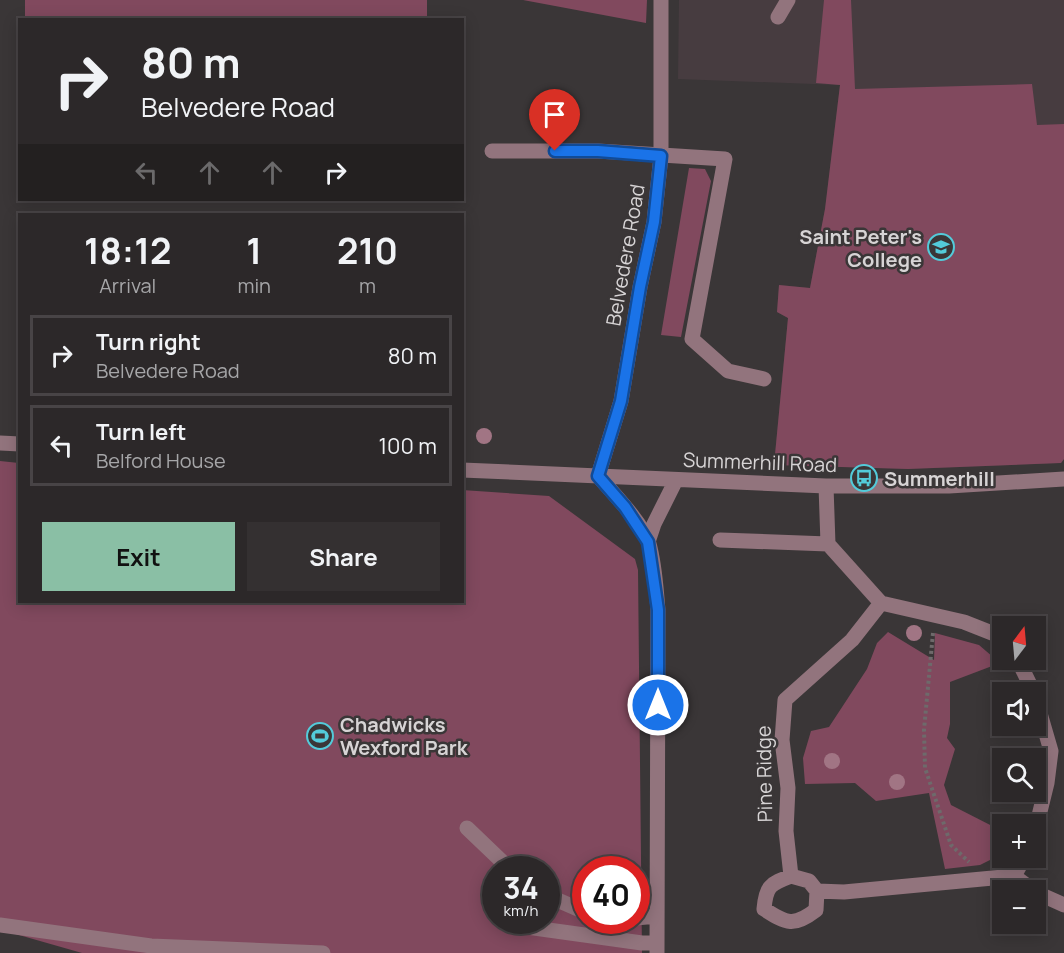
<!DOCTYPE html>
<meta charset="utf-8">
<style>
:root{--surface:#2c2829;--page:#343031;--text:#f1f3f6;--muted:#a6a6a8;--line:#484446;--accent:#8abfa5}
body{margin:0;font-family:Manrope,sans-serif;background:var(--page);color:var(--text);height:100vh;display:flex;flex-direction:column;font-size:22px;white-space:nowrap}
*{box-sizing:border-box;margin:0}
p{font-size:20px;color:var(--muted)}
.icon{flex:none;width:33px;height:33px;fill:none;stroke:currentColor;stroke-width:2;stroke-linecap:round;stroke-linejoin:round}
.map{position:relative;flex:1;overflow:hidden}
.details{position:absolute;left:18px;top:213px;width:446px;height:390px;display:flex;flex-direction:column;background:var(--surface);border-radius:0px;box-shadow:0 3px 15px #0003,0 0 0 2px var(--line)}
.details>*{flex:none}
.hud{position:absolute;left:18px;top:18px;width:446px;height:183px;border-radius:0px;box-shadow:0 3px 15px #0003,0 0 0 2px var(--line);background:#2c2829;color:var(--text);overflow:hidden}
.needle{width:39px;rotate:16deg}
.tools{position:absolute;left:992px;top:616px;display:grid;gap:12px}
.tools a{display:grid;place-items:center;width:54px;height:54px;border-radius:0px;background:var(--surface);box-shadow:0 3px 15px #0003,0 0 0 2px var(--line);font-size:30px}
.speed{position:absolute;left:482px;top:856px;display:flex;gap:12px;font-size:30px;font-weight:700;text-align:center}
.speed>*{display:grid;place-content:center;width:78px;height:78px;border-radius:50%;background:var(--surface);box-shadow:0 3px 15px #0003,0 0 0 2px var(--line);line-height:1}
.speed small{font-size:15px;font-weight:400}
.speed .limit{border:9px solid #d22;background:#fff;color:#111}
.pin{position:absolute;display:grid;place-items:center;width:51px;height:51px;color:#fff;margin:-62px -26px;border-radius:50% 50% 50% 0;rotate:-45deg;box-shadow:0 0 6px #0007}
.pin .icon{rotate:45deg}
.me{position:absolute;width:66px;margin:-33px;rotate:0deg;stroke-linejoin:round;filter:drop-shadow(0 0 4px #0008)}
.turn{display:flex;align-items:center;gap:21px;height:126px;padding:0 24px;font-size:27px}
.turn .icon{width:78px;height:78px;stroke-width:2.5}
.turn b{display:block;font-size:42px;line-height:51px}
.lanes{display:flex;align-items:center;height:57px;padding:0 24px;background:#0003;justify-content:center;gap:30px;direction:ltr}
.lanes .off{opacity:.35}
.eta{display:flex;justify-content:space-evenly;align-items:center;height:102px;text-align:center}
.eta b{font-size:36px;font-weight:700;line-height:42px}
.primary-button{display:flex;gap:12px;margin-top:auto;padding:12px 24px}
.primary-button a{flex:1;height:69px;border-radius:0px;background:var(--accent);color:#111;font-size:24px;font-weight:700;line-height:69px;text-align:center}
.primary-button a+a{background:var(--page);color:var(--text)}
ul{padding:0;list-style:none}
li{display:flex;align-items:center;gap:18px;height:81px;margin:0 12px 9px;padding:0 12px;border:3px solid var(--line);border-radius:0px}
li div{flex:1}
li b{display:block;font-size:22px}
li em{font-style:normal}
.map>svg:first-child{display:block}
</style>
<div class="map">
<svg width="1064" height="953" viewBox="0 0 1064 953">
<rect width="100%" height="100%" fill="#3a3637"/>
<!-- built -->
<path fill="#473c40" d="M679 0H1064V459L1061 463 908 469 774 465 788 318 777 312 779 285 810 288 825 209 840 85 678 79Z"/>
<!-- green -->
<path fill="#81495e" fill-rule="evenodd" d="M25 0H427V19L25 20Z
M523 0H647L646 23Z
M824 0H851L855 89 1032 84 1037 125 1064 124V459L1061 463 908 469 774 465 788 318 777 312 779 285 810 288 825 209 840 85 816 83Z
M689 168 705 169 711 181 681 337 661 335Z
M0 461 19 463 20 602H462V490L549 496 635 559 638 570 642 953H82L12 933 0 932ZM495 870H546V921H495ZM585 870H636V921H585Z
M888 632 934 660 935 633 979 645 1000 663 950 682V724L947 738 955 749 944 785 951 805 1000 830 1002 826V854L980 865 945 869 929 793 876 801 855 783 805 784 803 758 811 731 829 727 867 669 877 643Z"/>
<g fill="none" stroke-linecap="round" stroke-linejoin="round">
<!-- path -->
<path stroke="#6e6a6b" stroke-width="4" stroke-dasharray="3 3" stroke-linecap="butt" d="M933 633 924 730 925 768 951 845 969 862"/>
<!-- minor -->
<path stroke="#92747d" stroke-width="15" d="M778 17 788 0
M492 151H598L725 159 692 339 728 371 764 379
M0 443 20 444
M462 470 826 486H949L1064 479
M598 476C613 493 643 524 649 544 655 565 656 589 658 610L657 953
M598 476 621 401 640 287 654 222 661 156V0
M826 486 828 544 881 603 964 622 1002 637
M720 540 828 544
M648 542 654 524 676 480
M1018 660 1034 693
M1035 696 1051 751 1047 783 1035 832
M467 828 511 870
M1024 858 1014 876 1034 891
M791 876 786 831 788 788 782 740 785 700 852 640 881 603
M791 876 809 881 817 891 816 910C794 927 787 924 764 909 766 886 770 884 791 876Z
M817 891 844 892 1014 876
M1035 892 1064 905
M546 895 585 912
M636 918 657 916
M505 924 642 943H657
M0 925 151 946 323 953"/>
</g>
<!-- trees -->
<g fill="#a17584">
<circle cx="484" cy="436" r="8"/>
<circle cx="914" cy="633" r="8"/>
<circle cx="832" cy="761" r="8"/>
<circle cx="897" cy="782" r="8"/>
</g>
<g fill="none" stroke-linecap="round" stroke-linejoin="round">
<defs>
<path id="route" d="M555 151H598L661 156 654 222 640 287 621 401 598 476 625 507 648 542 658 610V705"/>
</defs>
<!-- route casing -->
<use href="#route" stroke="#114b97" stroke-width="15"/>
<!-- route -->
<use href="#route" stroke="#1a73e8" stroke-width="10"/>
</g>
<!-- icons -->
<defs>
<symbol id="school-ring" viewBox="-11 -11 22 22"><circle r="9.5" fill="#3a3637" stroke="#53cbda" stroke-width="1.5"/><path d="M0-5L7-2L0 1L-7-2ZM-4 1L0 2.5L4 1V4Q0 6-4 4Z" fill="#53cbda"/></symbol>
<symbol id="bus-ring" viewBox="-11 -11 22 22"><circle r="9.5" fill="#3a3637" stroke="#53cbda" stroke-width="1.5"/><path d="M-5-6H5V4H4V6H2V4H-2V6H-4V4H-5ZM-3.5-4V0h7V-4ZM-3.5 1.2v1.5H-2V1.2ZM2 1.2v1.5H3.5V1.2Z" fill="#53cbda"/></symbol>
<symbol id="stadium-ring" viewBox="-11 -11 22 22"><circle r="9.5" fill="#3a3637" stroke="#53cbda" stroke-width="1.5"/><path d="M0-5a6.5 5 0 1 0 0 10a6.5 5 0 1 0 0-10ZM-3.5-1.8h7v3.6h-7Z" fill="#53cbda"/></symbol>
</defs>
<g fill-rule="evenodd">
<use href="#school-ring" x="926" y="232" width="30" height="30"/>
<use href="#bus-ring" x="849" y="463" width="30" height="30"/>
<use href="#stadium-ring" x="305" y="721" width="30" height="30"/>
</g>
<g text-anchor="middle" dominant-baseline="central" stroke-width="5" stroke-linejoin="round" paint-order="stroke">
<!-- poi labels -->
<g font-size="20" font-weight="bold" fill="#d7d4d5" stroke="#3a3637" text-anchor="start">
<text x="922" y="236" text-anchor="end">Saint Peter's<tspan x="922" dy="23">College</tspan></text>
<text x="884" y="478">Summerhill</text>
<text x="340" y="724">Chadwicks<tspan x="340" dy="23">Wexford Park</tspan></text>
</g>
<!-- street labels -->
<g font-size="20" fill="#d7d4d5" stroke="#3a3637">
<text transform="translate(625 255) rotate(-80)">Belvedere Road</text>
<text transform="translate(760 462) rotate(2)">Summerhill Road</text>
<text transform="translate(764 774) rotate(-91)">Pine Ridge</text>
</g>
</g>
</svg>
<div class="tools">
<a><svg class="needle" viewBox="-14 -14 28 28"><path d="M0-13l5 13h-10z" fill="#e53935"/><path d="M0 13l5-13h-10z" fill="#a6a6a8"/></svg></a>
<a><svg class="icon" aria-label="sound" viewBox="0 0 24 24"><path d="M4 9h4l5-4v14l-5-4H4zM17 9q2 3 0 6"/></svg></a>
<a><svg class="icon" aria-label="search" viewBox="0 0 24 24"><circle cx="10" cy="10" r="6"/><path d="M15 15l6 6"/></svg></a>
<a>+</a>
<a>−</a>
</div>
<div class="speed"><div>34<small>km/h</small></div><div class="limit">40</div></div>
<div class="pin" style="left:555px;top:151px;background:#d93025"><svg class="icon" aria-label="arrive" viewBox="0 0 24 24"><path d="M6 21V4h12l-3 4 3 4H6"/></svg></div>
<svg class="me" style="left:658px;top:705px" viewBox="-20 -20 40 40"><circle r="17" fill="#1a73e8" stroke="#fff" stroke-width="3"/><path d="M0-11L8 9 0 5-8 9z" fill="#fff"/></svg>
<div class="hud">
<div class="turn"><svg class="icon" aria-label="right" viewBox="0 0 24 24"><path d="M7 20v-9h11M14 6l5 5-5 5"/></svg><div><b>80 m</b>Belvedere Road</div></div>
<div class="lanes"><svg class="icon off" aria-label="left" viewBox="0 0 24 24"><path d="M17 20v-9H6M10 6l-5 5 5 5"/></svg><svg class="icon off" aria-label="ahead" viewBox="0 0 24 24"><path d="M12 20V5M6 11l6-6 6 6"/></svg><svg class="icon off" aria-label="ahead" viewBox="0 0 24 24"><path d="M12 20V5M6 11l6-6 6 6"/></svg><svg class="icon" aria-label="right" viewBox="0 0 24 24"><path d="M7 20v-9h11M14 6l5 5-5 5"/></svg></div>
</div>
<section class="details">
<div class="eta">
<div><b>18:12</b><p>Arrival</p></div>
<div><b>1</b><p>min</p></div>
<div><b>210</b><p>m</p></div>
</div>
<ul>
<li><svg class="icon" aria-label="right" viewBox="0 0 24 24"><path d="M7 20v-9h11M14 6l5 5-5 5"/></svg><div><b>Turn right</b><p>Belvedere Road</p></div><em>80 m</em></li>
<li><svg class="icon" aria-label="left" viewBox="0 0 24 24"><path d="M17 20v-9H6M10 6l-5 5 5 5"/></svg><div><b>Turn left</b><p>Belford House</p></div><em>100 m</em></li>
</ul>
<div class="primary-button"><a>Exit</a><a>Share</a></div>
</section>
</div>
